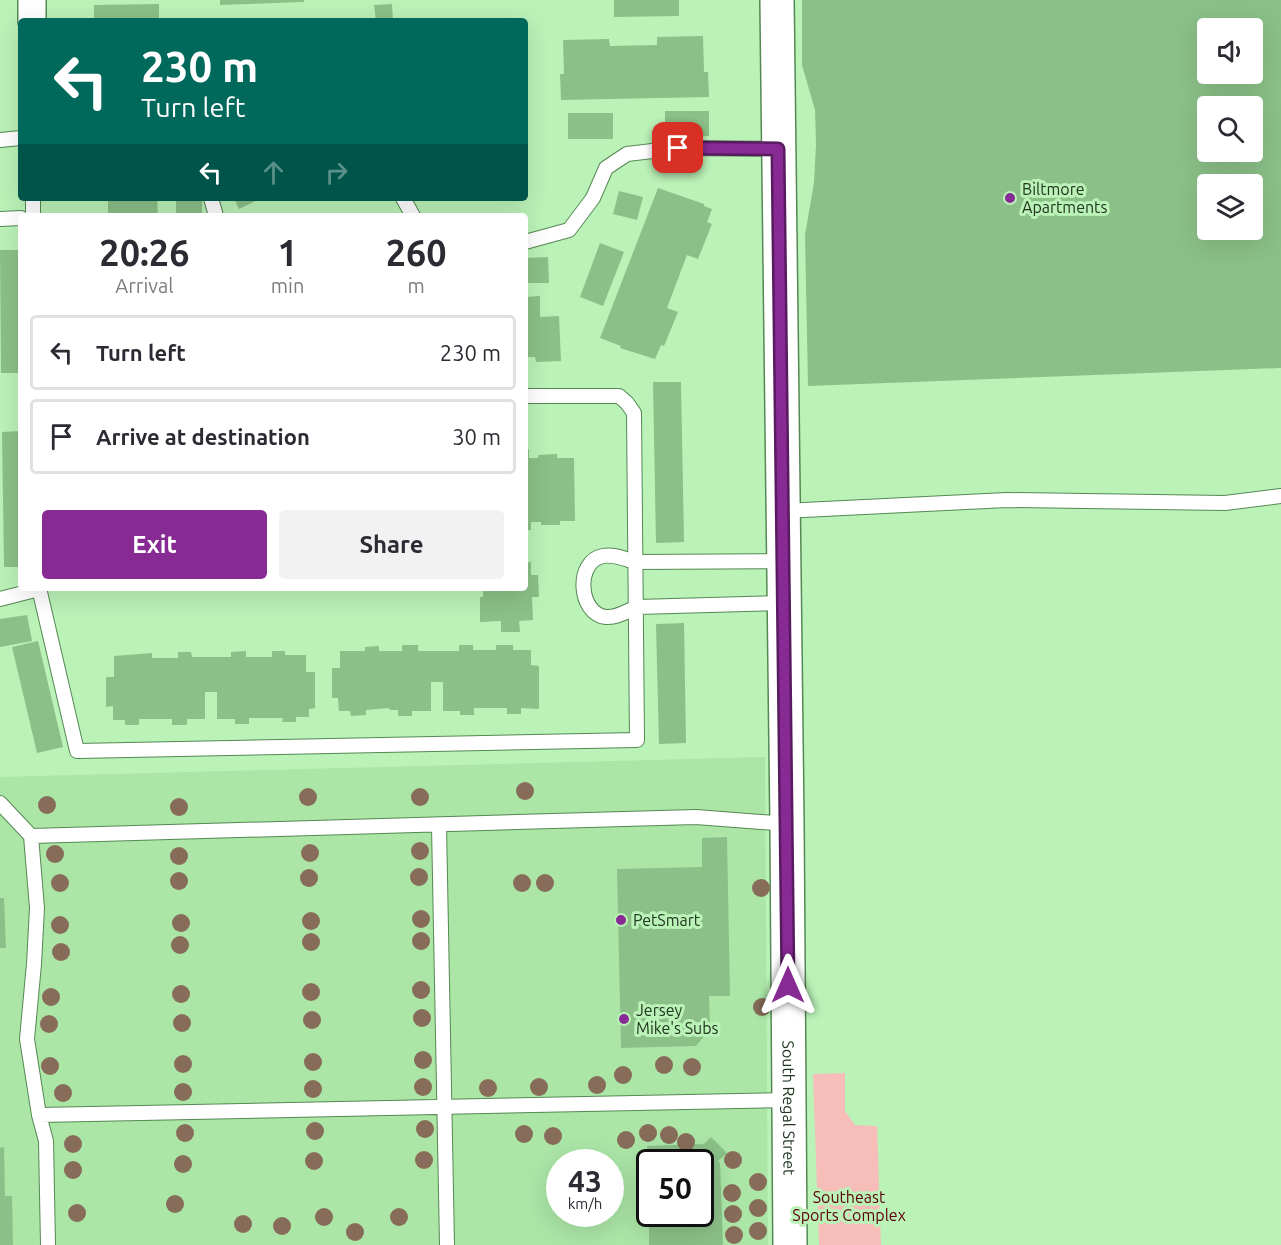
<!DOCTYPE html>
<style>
:root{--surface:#fff;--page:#f2f2f3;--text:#2b2b33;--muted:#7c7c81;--line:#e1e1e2;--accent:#882a94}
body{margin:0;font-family:Ubuntu,sans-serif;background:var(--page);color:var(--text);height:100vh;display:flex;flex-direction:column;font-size:22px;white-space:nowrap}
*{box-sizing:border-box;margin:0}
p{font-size:20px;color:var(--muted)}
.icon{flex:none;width:33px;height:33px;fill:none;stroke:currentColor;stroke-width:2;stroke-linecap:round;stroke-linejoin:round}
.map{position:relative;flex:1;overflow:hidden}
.side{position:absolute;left:18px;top:213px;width:510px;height:378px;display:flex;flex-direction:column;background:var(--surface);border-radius:6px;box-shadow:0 6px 24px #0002}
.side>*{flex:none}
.guide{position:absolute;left:18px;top:18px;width:510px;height:183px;border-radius:6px;box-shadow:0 6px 24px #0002;background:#00695c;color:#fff;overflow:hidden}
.fabs{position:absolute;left:1197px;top:18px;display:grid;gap:12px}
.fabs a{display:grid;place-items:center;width:66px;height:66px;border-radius:6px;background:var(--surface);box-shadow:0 6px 24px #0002;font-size:30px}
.speed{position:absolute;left:546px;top:1149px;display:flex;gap:12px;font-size:30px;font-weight:700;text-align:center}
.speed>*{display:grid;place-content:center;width:78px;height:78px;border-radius:50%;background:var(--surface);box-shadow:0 6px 24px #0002;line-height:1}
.speed small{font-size:15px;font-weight:400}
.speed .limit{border:3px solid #111;border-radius:9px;background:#fff;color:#111}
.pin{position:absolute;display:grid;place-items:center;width:51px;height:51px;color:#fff;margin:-26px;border-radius:12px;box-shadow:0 3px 9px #0006}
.me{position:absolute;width:66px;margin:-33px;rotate:0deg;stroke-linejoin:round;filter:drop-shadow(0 0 4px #0008)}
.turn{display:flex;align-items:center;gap:21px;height:126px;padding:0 24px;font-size:27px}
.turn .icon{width:78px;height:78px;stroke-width:2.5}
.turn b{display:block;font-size:42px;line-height:51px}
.lanes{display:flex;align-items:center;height:57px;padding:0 24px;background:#0003;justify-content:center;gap:30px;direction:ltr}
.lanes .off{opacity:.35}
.eta{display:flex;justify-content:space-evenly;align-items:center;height:102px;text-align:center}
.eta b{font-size:36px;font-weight:700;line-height:42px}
.action{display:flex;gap:12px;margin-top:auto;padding:12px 24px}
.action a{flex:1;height:69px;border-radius:6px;background:var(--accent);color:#fff;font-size:24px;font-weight:700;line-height:69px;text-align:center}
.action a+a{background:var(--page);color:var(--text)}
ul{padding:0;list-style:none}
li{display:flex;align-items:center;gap:18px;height:75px;margin:0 12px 9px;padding:0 12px;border:3px solid var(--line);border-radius:6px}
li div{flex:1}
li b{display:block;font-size:22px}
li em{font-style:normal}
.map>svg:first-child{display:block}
</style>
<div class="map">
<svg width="1281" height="1245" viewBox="0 0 1281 1245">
<rect width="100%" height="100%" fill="#bbf2b8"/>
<!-- built -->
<path fill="#abe6a7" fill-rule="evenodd" d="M765 757 768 1245H0V777ZM560 1162H610V1214H560ZM650 1162H700V1214H650Z"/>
<!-- green -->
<path fill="#f7bdb9" d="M845 1073V1111L855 1125 877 1126 881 1245H819L813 1074Z"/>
<!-- building -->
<path fill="#8bc088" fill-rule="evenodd" d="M220 0H304V2L220 5Z
M614 0H679V16L614 17Z
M802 0H1281V368L808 386 805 235 814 183 816 144 815 110 802 65ZM1208 28H1252V74H1208ZM1208 106H1252V152H1208ZM1208 184H1252V230H1208Z
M159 4V21H94V5Z
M392 4 393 21H376L374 5Z
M703 36 704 72H708L709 97 561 100 560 74H564L563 40 609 39 610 46 657 45V37Z
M665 111H709V136L665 137Z
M568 113H613V139H568Z
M658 188 704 204V206L712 209 707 222 712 224 698 259 687 255 667 308 678 312 664 346 661 345 655 359 620 348 621 346 600 338Z
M619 191 643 197 637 220 613 214Z
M108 198H157L158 216H108Z
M176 198H202V216H176Z
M234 198H262L239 209Z
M600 243 624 252 603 306 580 297Z
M0 250H21V373H1Z
M548 257 549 283H525V258Z
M540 296V317L559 316 561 361 536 362 535 357H525V297Z
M653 382H681L684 542 656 543Z
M21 431V567H4L2 432Z
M525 449H529V458H538V455L557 454V458H574L575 521H560V525H541V522H531V530H525Z
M531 562V575H538L539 597H532L533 620 519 621 520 632H501V621L480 622V597H483V588H525V563Z
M27 615 32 641 0 647V619Z
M684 623 686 743 659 744 656 624Z
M38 641 63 747 37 753 12 647Z
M402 645H418V651H459V645H473V650H496V645H513V650H531V665L539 666V709L521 708V714H507V708H474V715H460V711H443V682H431V711H412V716H398V710H390L389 708 366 710V715L351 716 350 711H339L338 698H332V668H340V651H365V647L379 646V651H402Z
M246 651V657H272V651H285V655H306V672H315V708L309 709V717H296V722H282L283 718H249V724H235V719H217V692H205V719H187V725H172V719H139V725H125V720H113V706L106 707V677H114V656L152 653V658H178V652H191L192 657H231V652Z
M727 837 730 996H709L710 1029 696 1046 621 1048 617 869 702 867V838Z
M0 898H4L6 948H0Z
M711 1137 727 1153 718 1161 720 1163 723 1245H649V1222H643L641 1166H647V1146L704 1144ZM650 1162H700V1214H650Z
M4 1147 5 1196H12L13 1245H0V1148Z"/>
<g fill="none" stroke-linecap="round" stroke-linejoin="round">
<defs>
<path id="service" d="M0 140 21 138
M33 198V216
M211 198 216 216
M403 198 413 216
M0 219 21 218
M525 242 569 230 593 198 606 168 627 154 678 148 778 149
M783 511 1007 500 1225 503 1281 496
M783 561 635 562C625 559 614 554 603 556 575 561 578 614 606 617 617 618 627 611 637 607L783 603
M39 588 77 751 637 740 634 413 627 403 619 396H525
M0 599 39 589
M0 803 31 836 37 908 34 964 27 1039 39 1115 46 1141 48 1245
M439 825 447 1245
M31 836 696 817 787 824
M39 1115 789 1100"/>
<path id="minor" d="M32 21V0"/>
<g id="secondary">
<path id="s1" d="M777 0 787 824 790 1245"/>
</g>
</defs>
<!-- service casing -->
<use href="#service" stroke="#558853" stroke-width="16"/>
<!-- minor casing -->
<use href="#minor" stroke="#558853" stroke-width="30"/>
<!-- secondary casing -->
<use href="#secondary" stroke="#558853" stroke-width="36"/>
<!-- service -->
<use href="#service" stroke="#fff" stroke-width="14"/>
<!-- minor -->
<use href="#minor" stroke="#fff" stroke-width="27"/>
<!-- secondary -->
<use href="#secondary" stroke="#fff" stroke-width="33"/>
</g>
<!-- trees -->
<g fill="#876d59">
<circle cx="525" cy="791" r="9"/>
<circle cx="308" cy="797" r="9"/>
<circle cx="420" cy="797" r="9"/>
<circle cx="47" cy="805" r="9"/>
<circle cx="179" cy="807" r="9"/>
<circle cx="420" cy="851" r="9"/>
<circle cx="310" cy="853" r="9"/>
<circle cx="55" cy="854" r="9"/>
<circle cx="179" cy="856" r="9"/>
<circle cx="419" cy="877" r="9"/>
<circle cx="309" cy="878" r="9"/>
<circle cx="179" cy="881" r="9"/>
<circle cx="60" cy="883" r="9"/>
<circle cx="522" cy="883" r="9"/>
<circle cx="545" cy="883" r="9"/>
<circle cx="761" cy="888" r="9"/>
<circle cx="421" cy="919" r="9"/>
<circle cx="311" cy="921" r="9"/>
<circle cx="181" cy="923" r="9"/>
<circle cx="60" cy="925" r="9"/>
<circle cx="421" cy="941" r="9"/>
<circle cx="311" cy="942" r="9"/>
<circle cx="180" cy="945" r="9"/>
<circle cx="61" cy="952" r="9"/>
<circle cx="421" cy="990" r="9"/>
<circle cx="311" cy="992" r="9"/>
<circle cx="181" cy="994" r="9"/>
<circle cx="51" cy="997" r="9"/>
<circle cx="762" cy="1007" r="9"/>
<circle cx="422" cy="1018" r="9"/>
<circle cx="312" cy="1020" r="9"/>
<circle cx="182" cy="1023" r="9"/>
<circle cx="49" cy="1024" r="9"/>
<circle cx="423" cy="1060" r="9"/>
<circle cx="313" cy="1062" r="9"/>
<circle cx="183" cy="1064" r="9"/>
<circle cx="664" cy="1065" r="9"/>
<circle cx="50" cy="1066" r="9"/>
<circle cx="692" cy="1067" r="9"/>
<circle cx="623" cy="1075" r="9"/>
<circle cx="597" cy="1085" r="9"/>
<circle cx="423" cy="1087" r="9"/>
<circle cx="539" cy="1087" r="9"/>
<circle cx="488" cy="1088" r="9"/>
<circle cx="313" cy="1089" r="9"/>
<circle cx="183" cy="1092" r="9"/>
<circle cx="63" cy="1093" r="9"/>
<circle cx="425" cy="1129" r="9"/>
<circle cx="315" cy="1131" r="9"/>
<circle cx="185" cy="1133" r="9"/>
<circle cx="648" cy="1133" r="9"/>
<circle cx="524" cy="1134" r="9"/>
<circle cx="669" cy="1135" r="9"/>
<circle cx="553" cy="1136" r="9"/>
<circle cx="626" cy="1140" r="9"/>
<circle cx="686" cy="1142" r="9"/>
<circle cx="73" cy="1144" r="9"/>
<circle cx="424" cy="1160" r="9"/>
<circle cx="733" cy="1160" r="9"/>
<circle cx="314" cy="1161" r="9"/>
<circle cx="183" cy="1164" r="9"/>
<circle cx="73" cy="1170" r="9"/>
<circle cx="758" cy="1182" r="9"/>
<circle cx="732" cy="1193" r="9"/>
<circle cx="175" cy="1204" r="9"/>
<circle cx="758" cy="1208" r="9"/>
<circle cx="77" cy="1213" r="9"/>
<circle cx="733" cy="1214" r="9"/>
<circle cx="324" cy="1217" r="9"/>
<circle cx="399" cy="1217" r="9"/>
<circle cx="243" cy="1224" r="9"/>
<circle cx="282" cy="1226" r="9"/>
<circle cx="758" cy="1231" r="9"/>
<circle cx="355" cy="1232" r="9"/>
<circle cx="734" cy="1235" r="9"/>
</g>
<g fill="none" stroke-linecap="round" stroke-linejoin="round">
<defs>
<path id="route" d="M678 148 778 149 788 985"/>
</defs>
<!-- route casing -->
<use href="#route" stroke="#581b60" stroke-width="15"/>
<!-- route -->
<use href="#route" stroke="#882a94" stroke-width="10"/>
</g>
<!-- markers -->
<g fill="#882a94" stroke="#bbf2b8" stroke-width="2">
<circle cx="1010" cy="198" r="6"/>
<circle cx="621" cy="920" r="6"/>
<circle cx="624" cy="1019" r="6"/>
</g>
<g text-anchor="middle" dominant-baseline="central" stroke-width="6" stroke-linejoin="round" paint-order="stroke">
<!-- poi labels -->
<g font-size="16" fill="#213620" stroke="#bbf2b8" text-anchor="start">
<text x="1022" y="189">Biltmore<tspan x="1022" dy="18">Apartments</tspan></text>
<text x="633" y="920">PetSmart</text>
<text x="636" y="1010">Jersey<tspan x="636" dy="18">Mike's Subs</tspan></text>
</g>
<!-- street labels -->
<g font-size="16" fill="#213620" stroke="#bbf2b8">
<text stroke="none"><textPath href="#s1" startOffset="1108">South Regal Street</textPath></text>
</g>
<!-- park labels -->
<g font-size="16" fill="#5d000b" stroke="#bbf2b8">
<text x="849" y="1197">Southeast<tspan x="849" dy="18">Sports Complex</tspan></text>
</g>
</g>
</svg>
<div class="fabs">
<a><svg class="icon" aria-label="sound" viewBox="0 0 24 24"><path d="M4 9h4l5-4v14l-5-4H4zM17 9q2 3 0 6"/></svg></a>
<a><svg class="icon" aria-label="search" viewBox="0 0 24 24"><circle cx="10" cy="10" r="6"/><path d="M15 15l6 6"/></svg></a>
<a><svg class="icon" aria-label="layers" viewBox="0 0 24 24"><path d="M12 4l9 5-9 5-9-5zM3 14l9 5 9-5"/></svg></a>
</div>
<div class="speed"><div>43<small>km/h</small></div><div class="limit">50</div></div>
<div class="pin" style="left:678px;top:148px;background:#d93025"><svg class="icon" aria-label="arrive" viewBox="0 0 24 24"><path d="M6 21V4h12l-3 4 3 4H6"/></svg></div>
<svg class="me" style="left:788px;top:985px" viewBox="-20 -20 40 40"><path d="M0-17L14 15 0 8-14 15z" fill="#882a94" stroke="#fff" stroke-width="4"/></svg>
<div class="guide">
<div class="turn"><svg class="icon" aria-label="left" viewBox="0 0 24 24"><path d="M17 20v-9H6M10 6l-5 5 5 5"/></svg><div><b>230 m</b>Turn left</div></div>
<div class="lanes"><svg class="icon" aria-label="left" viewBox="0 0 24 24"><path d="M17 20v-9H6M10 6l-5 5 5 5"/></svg><svg class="icon off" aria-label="ahead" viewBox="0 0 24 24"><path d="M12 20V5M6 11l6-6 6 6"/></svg><svg class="icon off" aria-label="right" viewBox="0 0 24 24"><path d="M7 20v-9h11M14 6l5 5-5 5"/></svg></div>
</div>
<section class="side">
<div class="eta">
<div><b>20:26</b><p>Arrival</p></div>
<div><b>1</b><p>min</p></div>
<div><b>260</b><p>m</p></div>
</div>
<ul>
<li><svg class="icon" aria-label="left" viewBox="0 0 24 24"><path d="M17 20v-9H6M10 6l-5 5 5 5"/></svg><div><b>Turn left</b></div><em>230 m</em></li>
<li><svg class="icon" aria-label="arrive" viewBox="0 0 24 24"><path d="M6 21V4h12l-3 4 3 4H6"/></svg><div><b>Arrive at destination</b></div><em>30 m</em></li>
</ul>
<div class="action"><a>Exit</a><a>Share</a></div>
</section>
</div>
